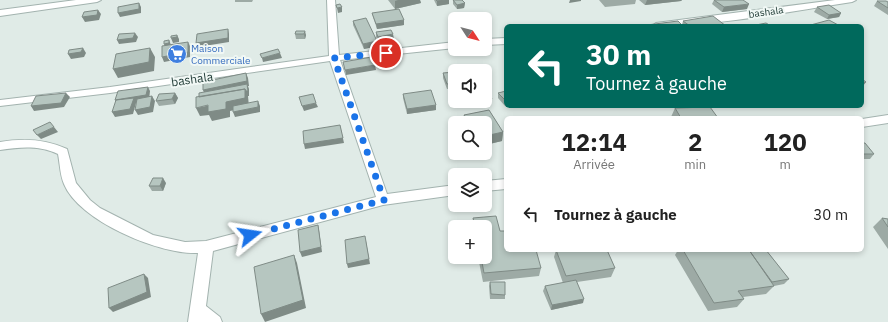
<!DOCTYPE html>
<html lang="fr">
<meta charset="utf-8">
<style>
:root{--surface:#fff;--page:#f2f2f2;--text:#222;--muted:#767676}
body{margin:0;font-family:"IBM Plex Sans",sans-serif;background:var(--page);color:var(--text);height:100vh;display:flex;flex-direction:column;font-size:15px;white-space:nowrap}
*{box-sizing:border-box;margin:0}
p{font-size:13px;color:var(--muted)}
.icon{flex:none;width:22px;height:22px;fill:none;stroke:currentColor;stroke-width:2;stroke-linecap:round;stroke-linejoin:round}
.map{position:relative;flex:1;overflow:hidden}
.sheet{position:absolute;left:504px;top:116px;width:360px;height:136px;display:flex;flex-direction:column;background:var(--surface);border-radius:6px;box-shadow:0 2px 6px #0003}
.sheet>*{flex:none}
.guide{position:absolute;left:504px;top:24px;width:360px;height:84px;border-radius:6px;box-shadow:0 2px 6px #0003;background:#00695c;color:#fff;overflow:hidden}
.needle{width:26px;rotate:126deg}
.buttons{position:absolute;left:448px;top:12px;display:grid;gap:8px}
.buttons a{display:grid;place-items:center;width:44px;height:44px;border-radius:6px;background:var(--surface);box-shadow:0 2px 6px #0003;font-size:20px}
.pin{position:absolute;display:grid;place-items:center;width:34px;height:34px;color:#fff;margin:-17px;border:2px solid #fff;border-radius:50%;box-shadow:0 1px 4px #0007}
.me{position:absolute;width:44px;margin:-22px;rotate:75deg;stroke-linejoin:round;filter:drop-shadow(0 0 3px #0008)}
.turn{display:flex;align-items:center;gap:14px;height:84px;padding:0 16px;font-size:18px}
.turn .icon{width:52px;height:52px;stroke-width:2.5}
.turn b{display:block;font-size:28px;line-height:34px}
.eta{display:flex;justify-content:space-evenly;align-items:center;height:68px;text-align:center}
.eta b{font-size:24px;font-weight:700;line-height:28px}
ul{padding:0;list-style:none}
li{display:flex;align-items:center;gap:12px;height:60px;padding:0 16px}
li div{flex:1}
li b{display:block;font-size:15px}
li em{font-style:normal}
.map>svg:first-child{display:block}
</style>
<div class="map">
<svg width="888" height="322" viewBox="0 0 888 322">
<rect width="100%" height="100%" fill="#e0ebe7"/>
<g fill="none" stroke-linecap="round" stroke-linejoin="round">
<defs>
<path id="street" d="M76 0H101L97 2 0 16V10Z
M327 0H335L339 55 455 42V48L340 60 387 194 455 185V195L383 205 213 251 206 306 220 317 222 322H188L198 253C160 255 79 221 64 184 60 175 60 164 58 154 39 145 20 147 0 150V142C24 138 45 139 67 149L76 183 90 200 100 208 153 235 185 242 206 241 376 197 330 61 110 93 0 106V100L110 87 329 56Z
M835 0H856L852 2C786 12 718 26 652 26L656 23Z
M506 38V44L485 45V39Z
M888 115V123L862 127V119Z
M506 179V189L485 191V181Z"/>
</defs>
<!-- street casing -->
<use href="#street" stroke="#a3b3af" stroke-width="2"/>
<!-- street -->
<use href="#street" fill="#fff" fill-rule="evenodd"/>
</g>
<!-- wall -->
<path fill="#9daaa5" d="M235 0H253L252 2H235Z
M388 0H420L421 3 395 9Z
M434 0H449V4L437 6Z
M453 0 465 3 464 8 457 9 453 4Z
M599 0H636L635 4 605 7Z
M639 0H682L681 1 645 5Z
M714 0 747 9 722 12 712 4Z
M877 1 888 2V15L874 6Z
M817 7 841 13 839 17 827 19 814 12Z
M372 13 404 20V25L377 29 373 17Z
M353 21 377 41 378 46 364 49 353 25Z
M683 21 726 26H647V25H682Z
M296 31 306 35 305 39H296L295 34Z
M376 32 394 39 378 41 376 37Z
M455 72V88L447 89 443 78V73Z
M506 91V106H505L498 98V93Z
M175 93 178 98 175 104 159 106 156 101Z
M403 94 436 105V110L407 114 403 98Z
M675 108 718 118H672L671 117Z
M489 110 503 132 502 141 485 145V123H463L464 115Z
M862 143 874 154 870 159H862Z
M166 183 163 191H152L149 186Z
M473 218 500 231 541 268 539 276 483 282 478 257H485V227H473Z
M882 218 888 219V249L873 227Z
M556 250H607L615 268 611 277 577 282 583 303 551 310 543 291 545 286 563 283 554 257Z
M678 250H766L789 279 784 284 774 286 766 294 743 297 744 299 737 307 708 311 675 255Z
M490 282 505 295V299H490L489 286Z"/>
<!-- shaded-wall -->
<path fill="#7f8b86" d="M398 0H420L421 3 395 9V1Z
M446 0H449V4L437 6V1Z
M570 0H581V1L569 3Z
M647 0H682L681 1 645 5Z
M139 3 141 7V13L120 17 118 13Z
M465 3 464 8 457 9V5Z
M749 4 747 9 722 12 724 7Z
M342 7V12L338 13 337 8Z
M98 10 101 14 99 20 85 22 82 17Z
M841 13 839 17 827 19 829 15Z
M404 20V25L377 29 376 24Z
M228 29 229 34V42L198 47 196 43Z
M305 31 306 35 305 39 304 34Z
M135 33 138 37 136 42 119 44 117 40Z
M393 34 394 39 378 41V37Z
M177 35 179 39V42L173 43 171 38Z
M169 40 171 45 166 49 164 44Z
M377 41 378 46 364 49 363 44Z
M188 42 190 46V57L164 62 162 57Z
M83 48 86 53 84 57 71 59 68 54Z
M150 48 155 57 154 71 118 78 113 69Z
M280 53 282 58 263 62 262 58Z
M375 65 376 70 346 75 345 70Z
M246 73 248 78 249 86H248L249 89V96H248L249 107 230 111V117L212 121 209 115 200 116 196 108 226 102 247 86 205 95 203 90Z
M866 82 863 86 862 87V83Z
M148 87 150 91 149 100 136 102V103L133 114 115 117 112 112 118 104 115 100Z
M66 93 70 97 64 107 34 111 31 106Z
M175 93 178 98 175 104 172 99Z
M152 96 155 101 153 112 138 115 135 110Z
M492 99 491 103 483 105V101H485V100Z
M258 101 260 106V112L235 117 233 112Z
M316 103 318 107 304 111 302 106Z
M436 105V110L407 114V109Z
M340 125 344 143 305 149 304 144Z
M54 127 58 132 41 139 37 135Z
M503 132 502 141 485 145V136Z
M163 178 166 183 163 191 160 186Z
M318 225 319 230 322 252 302 257 300 252Z
M366 241 370 264 348 268 347 264Z
M294 255 297 263 306 308 265 322 261 314Z
M144 274 148 278 151 297 113 312 109 308Z
M584 299 583 303 551 310 552 305Z"/>
<!-- building -->
<path fill="#b6c6c0" stroke="#7f8b86" d="M436 0H446L437 1Z
M453 0H462L465 3 457 5Z
M714 0H743L749 4 724 7Z
M877 1H886L888 2V8Z
M139 3V9L118 13V7Z
M340 4 342 7 337 8 336 5Z
M829 5 841 13 829 15 817 7Z
M399 9 404 20 376 24 372 13Z
M98 10 97 15 82 17 84 12Z
M713 16 726 26H690L683 21Z
M366 18 377 41 363 44 353 21Z
M829 20 840 26H807Z
M678 21 683 26H648L647 25Z
M766 23 771 26H751Z
M228 29V38L196 43 197 34Z
M391 30 393 34 378 37 376 32Z
M296 31H305L304 34H295Z
M135 33 133 38 117 40 119 34Z
M177 35V37L171 38V36Z
M169 40V43L164 44V41Z
M188 42V52L162 57V46Z
M83 48 81 52 68 54 69 50Z
M150 48 149 62 113 69 116 54Z
M278 49 280 53 262 58 260 54Z
M372 57 375 65 345 70 343 62Z
M455 72V83L447 84 443 73Z
M246 73 247 81 203 90V82Z
M862 79 866 82 862 83Z
M247 84 248 91H246L245 89 199 97V93Z
M148 87 146 95 115 100 118 91Z
M245 89V98L226 102V109L208 112V105L196 108V97Z
M431 90 436 105 407 109 403 94Z
M485 91H487L492 99 485 100Z
M506 91V101L498 93Z
M66 93 61 103 31 106 36 96Z
M175 93 172 99 156 101 159 94Z
M313 94 316 103 302 106 299 97Z
M152 96 150 107 135 110 137 99Z
M134 98 130 109 112 112 116 100Z
M258 101V107L233 112V106Z
M710 107 718 118H681L675 108Z
M489 110 503 132 485 136V123H468L464 115Z
M50 122 54 127 37 135 33 130Z
M340 125 343 138 304 144 303 131Z
M862 143H865L874 154H862Z
M153 178H163L160 186H149Z
M496 216 500 231H506V250H536L541 268 484 273 481 257H485V227H475L473 218Z
M882 218 888 219V227Z
M318 225 321 247 300 252 298 230Z
M365 236 369 259 347 264 345 240Z
M556 250H607L615 268 566 276Z
M683 250H749L774 286 738 291 744 299 714 303Z
M749 250H766L789 279 772 282Z
M294 255 303 300 261 314 254 267Z
M144 274 147 292 109 308 108 288Z
M576 280 584 299 552 305 545 286Z
M490 282H505V295L491 294Z"/>
<g fill="none" stroke-linecap="round" stroke-linejoin="round">
<!-- route -->
<path stroke="#1a73e8" stroke-width="7" stroke-dasharray="0 12.6" d="M250 235 384 200 334 58 386 53"/>
</g>
<!-- icons -->
<defs>
<symbol id="supermarket-disc" viewBox="-11 -11 22 22"><circle r="9.5" fill="#3f7fe0" stroke="#f1f8f5"/><path d="M-6-5.5h2.5l.6 2H6L4.5 2H-2.5L-4.4-4H-6ZM-1.5 3.2a1.3 1.3 0 1 0 .1 0ZM3 3.2a1.3 1.3 0 1 0 .1 0Z" fill="#fff"/></symbol>
</defs>
<g fill-rule="evenodd">
<use href="#supermarket-disc" x="166" y="43" width="22" height="22"/>
</g>
<g text-anchor="middle" dominant-baseline="central" stroke-width="4" stroke-linejoin="round" paint-order="stroke">
<!-- far-street labels -->
<g font-size="10" fill="#213c37" stroke="#f1f8f5">
<text transform="translate(766 12) rotate(-8)">bashala</text>
</g>
<!-- far-shop labels -->
<g font-size="10" fill="#366cbe" stroke="#f1f8f5" text-anchor="start">
<text x="191" y="48">Maison<tspan x="191" dy="12">Commerciale</tspan></text>
</g>
<!-- street labels -->
<g font-size="12" fill="#213c37" stroke="#f1f8f5">
<text transform="translate(192 79) rotate(-8)">bashala</text>
</g>
</g>
</svg>
<div class="buttons">
<a><svg class="needle" viewBox="-14 -14 28 28"><path d="M0-13l5 13h-10z" fill="#e53935"/><path d="M0 13l5-13h-10z" fill="#767676"/></svg></a>
<a><svg class="icon" aria-label="sound" viewBox="0 0 24 24"><path d="M4 9h4l5-4v14l-5-4H4zM17 9q2 3 0 6"/></svg></a>
<a><svg class="icon" aria-label="search" viewBox="0 0 24 24"><circle cx="10" cy="10" r="6"/><path d="M15 15l6 6"/></svg></a>
<a><svg class="icon" aria-label="layers" viewBox="0 0 24 24"><path d="M12 4l9 5-9 5-9-5zM3 14l9 5 9-5"/></svg></a>
<a>+</a>
</div>
<div class="pin" style="left:386px;top:53px;background:#d93025"><svg class="icon" aria-label="arrive" viewBox="0 0 24 24"><path d="M6 21V4h12l-3 4 3 4H6"/></svg></div>
<svg class="me" style="left:250px;top:235px" viewBox="-20 -20 40 40"><path d="M0-17L14 15 0 8-14 15z" fill="#1a73e8" stroke="#fff" stroke-width="4"/></svg>
<div class="guide">
<div class="turn"><svg class="icon" aria-label="left" viewBox="0 0 24 24"><path d="M17 20v-9H6M10 6l-5 5 5 5"/></svg><div><b>30 m</b>Tournez à gauche</div></div>
</div>
<section class="sheet">
<div class="eta">
<div><b>12:14</b><p>Arrivée</p></div>
<div><b>2</b><p>min</p></div>
<div><b>120</b><p>m</p></div>
</div>
<ul>
<li><svg class="icon" aria-label="left" viewBox="0 0 24 24"><path d="M17 20v-9H6M10 6l-5 5 5 5"/></svg><div><b>Tournez à gauche</b></div><em>30 m</em></li>
</ul>
</section>
</div>
